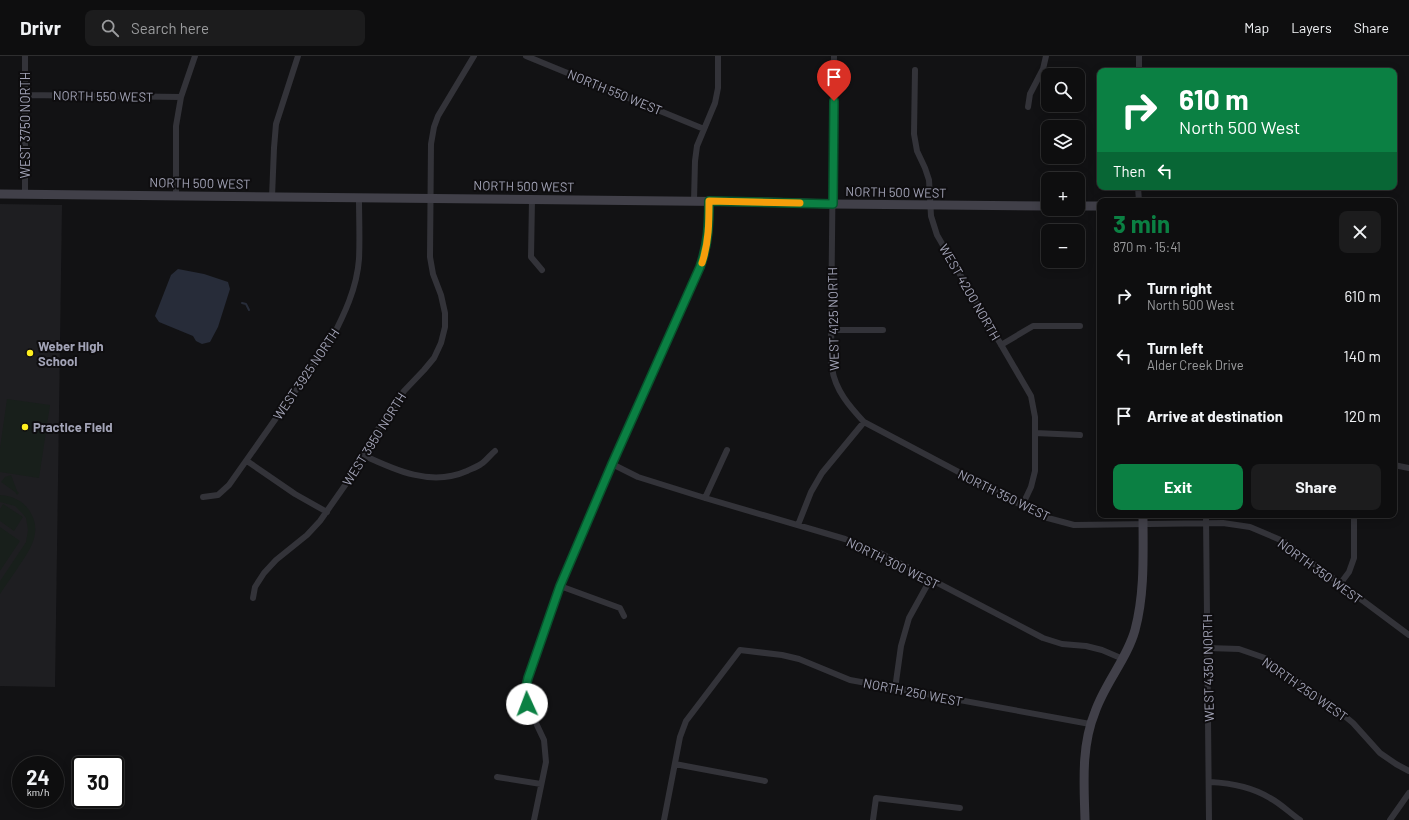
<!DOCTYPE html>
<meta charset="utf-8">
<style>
:root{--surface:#0e0e0f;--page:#1c1c1d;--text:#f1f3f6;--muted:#9b9c9e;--line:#2e2e2f;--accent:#0b8043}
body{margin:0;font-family:Barlow,sans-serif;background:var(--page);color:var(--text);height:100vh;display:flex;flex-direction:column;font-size:15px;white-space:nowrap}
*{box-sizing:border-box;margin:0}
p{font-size:13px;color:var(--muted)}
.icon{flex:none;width:22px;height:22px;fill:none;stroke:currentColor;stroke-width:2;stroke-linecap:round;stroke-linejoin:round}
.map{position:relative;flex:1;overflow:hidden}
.drawer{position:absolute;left:1097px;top:142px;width:300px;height:320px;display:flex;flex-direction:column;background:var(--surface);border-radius:8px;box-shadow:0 2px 10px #0003,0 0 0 1px var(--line)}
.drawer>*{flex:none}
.banner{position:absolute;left:1097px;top:12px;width:300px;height:122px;border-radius:8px;box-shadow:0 2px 10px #0003,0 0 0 1px var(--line);background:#0b8043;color:#fff;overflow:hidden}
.controls{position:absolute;left:1041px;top:12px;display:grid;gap:8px}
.controls a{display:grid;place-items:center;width:44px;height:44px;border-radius:8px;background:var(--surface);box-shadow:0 2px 10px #0003,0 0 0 1px var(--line);font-size:20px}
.speed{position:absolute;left:12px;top:700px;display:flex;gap:8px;font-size:20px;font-weight:700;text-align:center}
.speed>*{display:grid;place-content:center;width:52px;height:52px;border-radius:50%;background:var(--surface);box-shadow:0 2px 10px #0003,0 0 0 1px var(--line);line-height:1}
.speed small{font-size:10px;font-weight:400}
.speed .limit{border:2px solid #111;border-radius:6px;background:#fff;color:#111}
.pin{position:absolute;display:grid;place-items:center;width:34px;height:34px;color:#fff;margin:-41px -17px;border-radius:50% 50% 50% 0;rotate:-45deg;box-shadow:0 0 4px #0007}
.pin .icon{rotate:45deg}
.me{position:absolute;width:44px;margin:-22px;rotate:358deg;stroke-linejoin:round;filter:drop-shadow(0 0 3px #0008)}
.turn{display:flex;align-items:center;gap:14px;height:84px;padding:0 16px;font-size:18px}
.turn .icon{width:52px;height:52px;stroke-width:2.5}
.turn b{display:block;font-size:28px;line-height:34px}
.then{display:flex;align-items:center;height:38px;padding:0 16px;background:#0003;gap:8px;font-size:15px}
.round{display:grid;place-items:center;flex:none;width:42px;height:42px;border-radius:8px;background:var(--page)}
.headline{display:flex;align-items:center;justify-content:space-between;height:68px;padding:0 16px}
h1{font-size:24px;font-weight:700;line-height:30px;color:var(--accent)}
.button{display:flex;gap:8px;margin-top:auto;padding:8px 16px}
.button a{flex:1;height:46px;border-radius:8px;background:var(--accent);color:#fff;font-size:16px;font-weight:700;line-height:46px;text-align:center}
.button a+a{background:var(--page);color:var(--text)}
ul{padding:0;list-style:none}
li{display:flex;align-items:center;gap:12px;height:60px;padding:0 16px}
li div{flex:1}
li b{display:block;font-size:15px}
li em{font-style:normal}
header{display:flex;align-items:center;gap:24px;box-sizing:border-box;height:56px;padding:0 20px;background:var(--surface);border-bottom:1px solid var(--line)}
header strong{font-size:19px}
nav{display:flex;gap:22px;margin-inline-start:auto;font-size:14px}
.search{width:280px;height:36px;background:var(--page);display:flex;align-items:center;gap:10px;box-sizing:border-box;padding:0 14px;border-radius:8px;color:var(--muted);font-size:15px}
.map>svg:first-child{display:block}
</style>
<header>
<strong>Drivr</strong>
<div class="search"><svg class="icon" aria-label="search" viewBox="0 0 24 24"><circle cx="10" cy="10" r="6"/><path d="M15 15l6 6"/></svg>Search here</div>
<nav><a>Map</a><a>Layers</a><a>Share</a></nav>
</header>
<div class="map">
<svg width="1409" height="764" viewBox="0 0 1409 764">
<rect width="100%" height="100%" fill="#121214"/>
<!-- built -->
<path fill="#1e1e21" d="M0 148 62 149 55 631 0 630Z"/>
<!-- green -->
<path fill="#181f1b" d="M7 343 50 349 39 422 0 416V392Z
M11 419 17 435 19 437 17 439 15 436 1 426 5 421Z
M0 439C12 440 22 444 29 454 43 475 31 492 19 510 13 519 6 529 0 538V525L26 486 28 474 26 462 22 457 15 450 0 446Z
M3 448 23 461 14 475 0 465V453Z
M0 471 20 485 0 515Z"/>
<!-- water -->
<path fill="#272c39" d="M178 213 204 218 228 226 230 233 218 271 210 286 202 288 196 285 193 280 159 266 155 260 171 219Z"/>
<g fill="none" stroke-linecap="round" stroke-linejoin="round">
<!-- stream -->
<path stroke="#272c39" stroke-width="2" d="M242 247 246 248 249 254"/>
<!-- street -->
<path stroke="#333339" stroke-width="6" d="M25 0V139
M526 0 704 73
M834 0 831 274C832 287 830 300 832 312 835 334 850 351 864 366L1044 461 1074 469 1223 467 1250 471 1283 485 1409 579
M915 14 914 78 917 95 925 112 929 124 931 160 937 179 1031 340 1035 361V415L1031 431 1022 450
M1139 15V0
M25 39 181 41
M1028 51 1030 38 1043 13 1046 0
M1138 131 1139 145
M176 140V70L181 41 195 0
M272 141 274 92 276 68 298 0
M532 143 531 201 542 214
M694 145 695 105 697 90 715 47 718 32V0
M831 274H883
M1001 289 1033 270H1080
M1035 377 1080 379
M363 399C395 414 431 431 467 415 471 413 477 411 481 408 486 405 490 399 495 395
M247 405 295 438 327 456
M612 408 638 421 705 442 845 483 880 497 1043 582 1062 588 1086 590 1102 594 1123 603
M1394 409 1409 412
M203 441 218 439 229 429 331 284C344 259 357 232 359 203 360 183 359 162 359 142
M705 442 727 394
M1206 459 1209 764
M798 469 811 436 822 417 864 366
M1340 528 1349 516 1354 502V459
M560 530 620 552 624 560
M253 542 255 531 264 517 276 504 307 479 320 465 355 415 372 382 404 335 424 314 434 302 441 287 445 271V257L441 239 433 218 430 201 431 88 434 71 438 60 474 0
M1208 592 1239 593 1265 602 1335 652 1353 667 1380 697 1396 708 1409 715
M895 633 901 590 909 562 930 524
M675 708 765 725
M497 721 541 728
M1210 726C1231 727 1252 731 1270 742 1281 748 1290 757 1300 764
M534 764 546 706 544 684 527 648 526 631 528 622 560 530 612 408 700 211C708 189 709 168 709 145
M664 764 680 681 686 665 740 594 782 599 799 603 850 624 1090 668
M873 764 876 742 960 752
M1390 764 1409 737"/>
<!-- secondary -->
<path stroke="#414049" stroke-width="9" d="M0 138 768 146 833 148 1048 150
M1078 150H1100
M1085 764C1084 728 1081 690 1095 656 1105 627 1127 603 1135 574 1145 537 1143 497 1143 459"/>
</g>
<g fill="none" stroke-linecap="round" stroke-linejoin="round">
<defs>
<path id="route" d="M527 648 526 631 528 622 560 530 612 408 700 211C708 188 709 169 709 145L833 148 834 45"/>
</defs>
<!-- route casing -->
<use href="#route" stroke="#07532c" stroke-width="10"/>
<!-- route -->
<use href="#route" stroke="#0b8043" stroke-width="7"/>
<!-- slow -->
<path stroke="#f59e0b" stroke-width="7" d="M702 207C709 186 709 166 709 145L800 147"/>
</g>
<!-- markers -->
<g fill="#ffef1f" stroke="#0e0d0f" stroke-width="1.5">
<circle cx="30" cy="297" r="4"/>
<circle cx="25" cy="371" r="4"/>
</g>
<g text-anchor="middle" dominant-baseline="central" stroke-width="4" stroke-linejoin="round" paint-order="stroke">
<!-- street labels -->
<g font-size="13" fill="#a2a3b6" stroke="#0e0d0f">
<text transform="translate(615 36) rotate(22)">NORTH 550 WEST</text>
<text transform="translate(103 40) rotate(1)">NORTH 550 WEST</text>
<text transform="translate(25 69) rotate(-90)">WEST 3750 NORTH</text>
<text transform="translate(200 127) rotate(1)">NORTH 500 WEST</text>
<text transform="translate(524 130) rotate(1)">NORTH 500 WEST</text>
<text transform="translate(896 136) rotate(1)">NORTH 500 WEST</text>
<text transform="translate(970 236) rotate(60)">WEST 4200 NORTH</text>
<text transform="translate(833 263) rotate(-91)">WEST 4125 NORTH</text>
<text transform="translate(306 318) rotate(-56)">WEST 3925 NORTH</text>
<text transform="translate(374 383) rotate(-58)">WEST 3950 NORTH</text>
<text transform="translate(1004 439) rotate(26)">NORTH 350 WEST</text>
<text transform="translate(893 507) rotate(26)">NORTH 300 WEST</text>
<text transform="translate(1320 515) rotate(36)">NORTH 350 WEST</text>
<text transform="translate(1208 612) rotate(-91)">WEST 4350 NORTH</text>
<text transform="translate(1305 633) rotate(35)">NORTH 250 WEST</text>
<text transform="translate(913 636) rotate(11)">NORTH 250 WEST</text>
</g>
<!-- poi labels -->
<g font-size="13" font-weight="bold" fill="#a2a3b6" stroke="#0e0d0f" text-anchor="start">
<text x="38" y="290">Weber High<tspan x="38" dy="15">School</tspan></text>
<text x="33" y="371">Practice Field</text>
</g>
</g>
</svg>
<div class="controls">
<a><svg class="icon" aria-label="search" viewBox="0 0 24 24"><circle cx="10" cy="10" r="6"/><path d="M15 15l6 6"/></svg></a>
<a><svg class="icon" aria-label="layers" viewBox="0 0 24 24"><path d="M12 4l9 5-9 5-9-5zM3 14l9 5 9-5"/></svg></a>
<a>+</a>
<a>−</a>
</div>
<div class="speed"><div>24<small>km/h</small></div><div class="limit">30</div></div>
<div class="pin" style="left:834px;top:45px;background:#d93025"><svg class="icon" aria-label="arrive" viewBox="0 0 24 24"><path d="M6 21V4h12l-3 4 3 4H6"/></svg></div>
<svg class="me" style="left:527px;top:648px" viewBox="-20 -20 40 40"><circle r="19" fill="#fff"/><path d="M0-13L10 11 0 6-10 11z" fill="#0b8043"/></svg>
<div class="banner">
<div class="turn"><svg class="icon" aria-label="right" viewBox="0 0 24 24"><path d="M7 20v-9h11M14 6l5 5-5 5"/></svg><div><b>610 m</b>North 500 West</div></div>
<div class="then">Then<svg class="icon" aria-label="left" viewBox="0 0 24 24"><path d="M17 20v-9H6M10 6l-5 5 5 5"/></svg></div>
</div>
<section class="drawer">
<div class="headline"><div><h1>3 min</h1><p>870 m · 15:41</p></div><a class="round"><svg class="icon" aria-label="close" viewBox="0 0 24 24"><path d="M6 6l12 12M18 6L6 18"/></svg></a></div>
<ul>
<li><svg class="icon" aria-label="right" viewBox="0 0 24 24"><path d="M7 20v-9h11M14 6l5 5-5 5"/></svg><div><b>Turn right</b><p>North 500 West</p></div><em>610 m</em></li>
<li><svg class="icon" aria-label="left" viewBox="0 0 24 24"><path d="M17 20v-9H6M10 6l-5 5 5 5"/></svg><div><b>Turn left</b><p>Alder Creek Drive</p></div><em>140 m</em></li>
<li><svg class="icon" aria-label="arrive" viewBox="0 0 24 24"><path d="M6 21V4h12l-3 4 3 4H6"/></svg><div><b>Arrive at destination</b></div><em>120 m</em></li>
</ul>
<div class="button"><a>Exit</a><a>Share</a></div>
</section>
</div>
